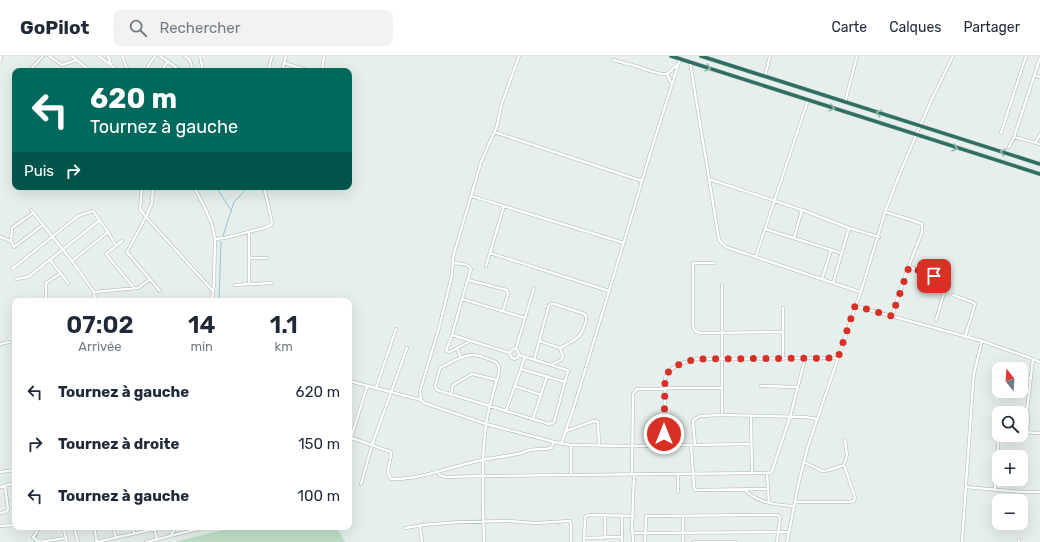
<!DOCTYPE html>
<html lang="fr">
<meta charset="utf-8">
<style>
:root{--surface:#fff;--page:#f2f2f3;--text:#1f2937;--muted:#747a83;--line:#e0e1e3}
body{margin:0;font-family:Rubik,sans-serif;background:var(--page);color:var(--text);height:100vh;display:flex;flex-direction:column;font-size:15px;white-space:nowrap}
*{box-sizing:border-box;margin:0}
p{font-size:13px;color:var(--muted)}
.icon{flex:none;width:22px;height:22px;fill:none;stroke:currentColor;stroke-width:2;stroke-linecap:round;stroke-linejoin:round}
.map{position:relative;flex:1;overflow:hidden}
.sheet{position:absolute;left:12px;top:242px;width:340px;height:232px;display:flex;flex-direction:column;background:var(--surface);border-radius:8px;box-shadow:0 4px 16px #0002}
.sheet>*{flex:none}
.banner{position:absolute;left:12px;top:12px;width:340px;height:122px;border-radius:8px;box-shadow:0 4px 16px #0002;background:#00695c;color:#fff;overflow:hidden}
.needle{width:26px;rotate:343deg}
.buttons{position:absolute;left:992px;top:306px;display:grid;gap:8px}
.buttons a{display:grid;place-items:center;width:36px;height:36px;border-radius:8px;background:var(--surface);box-shadow:0 4px 16px #0002;font-size:20px}
.pin{position:absolute;display:grid;place-items:center;width:34px;height:34px;color:#fff;margin:-17px;border-radius:8px;box-shadow:0 2px 6px #0006}
.me{position:absolute;width:44px;margin:-22px;rotate:0deg;stroke-linejoin:round;filter:drop-shadow(0 0 3px #0008)}
.turn{display:flex;align-items:center;gap:14px;height:84px;padding:0 12px;font-size:18px}
.turn .icon{width:52px;height:52px;stroke-width:2.5}
.turn b{display:block;font-size:28px;line-height:34px}
.then{display:flex;align-items:center;height:38px;padding:0 12px;background:#0003;gap:8px;font-size:15px}
.eta{display:flex;justify-content:space-evenly;align-items:center;height:68px;text-align:center}
.eta b{font-size:24px;font-weight:600;line-height:28px}
ul{padding:0;list-style:none}
li{display:flex;align-items:center;gap:12px;height:52px;padding:0 12px}
li div{flex:1}
li b{display:block;font-size:15px}
li em{font-style:normal}
header{display:flex;align-items:center;gap:24px;box-sizing:border-box;height:56px;padding:0 20px;background:var(--surface);border-bottom:1px solid var(--line)}
header strong{font-size:19px}
nav{display:flex;gap:22px;margin-inline-start:auto;font-size:14px}
.search{width:280px;height:36px;background:var(--page);display:flex;align-items:center;gap:10px;box-sizing:border-box;padding:0 14px;border-radius:8px;color:var(--muted);font-size:15px}
.map>svg:first-child{display:block}
</style>
<header>
<strong>GoPilot</strong>
<div class="search"><svg class="icon" aria-label="search" viewBox="0 0 24 24"><circle cx="10" cy="10" r="6"/><path d="M15 15l6 6"/></svg>Rechercher</div>
<nav><a>Carte</a><a>Calques</a><a>Partager</a></nav>
</header>
<div class="map">
<svg width="1040" height="486" viewBox="0 0 1040 486">
<rect width="100%" height="100%" fill="#e6efeb"/>
<!-- green -->
<path fill="#bfe0c8" d="M236 471H336L345 486H174Z"/>
<g fill="none" stroke-linecap="round" stroke-linejoin="round">
<!-- stream -->
<path stroke="#8ec9d4" stroke-width="1" d="M216 131 231 154
M223 180 234 146 248 131
M219 245 221 186
M36 482 40 471
M34 486V485"/>
<defs>
<path id="minor" d="M49 0 62 9 77 4
M72 0 90 15
M99 0 118 15
M108 0 111 9
M122 0 128 15
M160 0 181 15
M185 0 190 4 193 15
M200 0 203 15
M519 0 501 50 497 70 481 106 453 201 452 219 439 272 420 335 421 344 424 347 486 368 554 386 571 389 632 390 751 388
M613 4C621 6 628 8 636 10 646 13 657 19 667 18L678 8
M0 6 1 0
M690 6 719 184 726 191 860 236
M284 7 310 15
M29 15 43 0
M148 15V10L155 0
M161 15 168 5
M268 15 272 0
M282 15 286 0
M322 15 324 0
M667 18 672 29
M1034 19 1040 21
M765 20 770 0
M845 46 857 0
M494 76 642 125
M1001 77 1026 0
M1014 81 1040 2
M1036 86 1040 78
M1009 91 1014 81 1040 88
M709 123 802 154 849 172 879 181
M142 131 140 153 146 161 213 235
M153 131 152 147 146 161 127 196 160 235
M194 131 203 148 212 168 215 183 214 227 212 245
M471 140 624 187
M31 154 72 205 94 236 95 245
M885 156 911 164 922 168V176L905 220 892 260
M33 157 12 172 11 185 14 191 43 169
M765 173 841 197
M249 176V228
M0 181 11 185
M794 182 802 154
M215 183 225 182 264 172 271 169 272 166 264 131
M122 185 106 198 134 232
M490 197 609 235
M756 200 808 44
M249 202H267
M50 204 68 227
M72 205 108 176
M454 207C460 208 468 207 471 213L462 243 525 262
M714 207H693V270L695 275 700 277 783 276
M486 210 504 150
M909 211C917 214 938 219 944 224 946 226 946 227 946 230L936 264
M12 213 78 160 93 155 108 176 116 190
M16 223 28 221 100 164
M822 223 831 194
M468 224 507 234 508 238 503 255
M833 227 849 172
M235 229 272 227
M94 236 138 232 150 223
M953 239 972 246 975 248 974 252 965 281
M462 243 452 279 446 295 450 296 470 285
M46 245V227L61 217
M855 250 982 285 1033 303 1040 306
M452 279 510 297
M0 288 9 286
M457 292 461 302
M516 292 534 232
M516 292C518 296 521 299 517 302L514 303 511 301 510 297 512 294Z
M783 303V252
M534 304 549 249 551 248H554L585 258C587 263 586 266 584 271 579 284 572 285 560 292L539 285
M551 309 561 304 563 301 560 292
M521 313 565 326
M1021 321 1030 322
M349 325 421 344
M515 330 541 339
M761 330 798 331
M376 332 396 273
M451 338 453 329 472 318 497 324
M1027 354 1028 363 1027 376
M506 355 525 301
M722 359V229
M751 360 752 417
M533 363 547 320
M566 375 594 365 598 366 599 389
M1021 376 1040 377
M349 381 391 396C392 405 384 415 391 423 418 424 444 413 470 407 487 402 505 401 522 397 531 392 541 394 551 392L554 386
M349 388 367 331
M561 388 573 354 629 169 650 98 680 3
M571 389V419L770 417 772 415 790 361 805 303
M664 389 665 322C669 310 685 306 696 303L838 302
M691 389 694 431 695 434 768 433
M695 389 693 365 695 363 700 360 722 359 805 361 818 363
M804 406 822 415H826L844 409
M438 415 439 419 446 421 483 420 571 419
M0 416 15 414
M767 417 768 433 769 447
M632 418 633 338 637 333H665L668 332H722
M678 418V436
M361 428 372 389 407 292
M0 431 15 427
M966 431 1021 436H1040
M744 433C757 447 776 449 794 450
M995 433 998 392V354L1002 353 1027 354 1033 303
M795 446H849L854 445 855 441 844 409 847 399 845 384
M0 457 6 456 8 454 5 430
M605 459V482
M622 459V486
M0 470 15 469
M420 470 422 486
M36 471 37 476 33 481 39 486 66 482
M63 471 67 486
M74 471 78 486
M94 471 97 486
M113 471 116 482
M133 471 134 477
M154 471 157 484
M406 472 423 469 459 466 509 465 521 466 536 467 570 465 571 467V486
M633 477 789 476
M171 479 176 471
M584 482 622 481
M96 486 155 473
M146 486 206 471
M484 486C483 447 481 407 486 368 489 350 494 334 499 317V311L496 306C490 304 482 300 475 299 466 297 448 308 440 312L435 330 437 334 549 368 552 367 554 366 568 315 567 314 519 299
M584 486 585 462 586 460 590 459 633 460
M633 486 632 468 634 419
M645 486 646 460 778 459 780 462 777 486
M683 486V460
M694 486H735
M787 486 799 425 808 390 863 229 885 156 898 122 916 79 931 45 953 0
M962 486 973 328 974 317 982 285
M1019 486V484"/>
<path id="highway" d="M671 0 1040 118
M701 0 1040 108"/>
</defs>
<!-- minor casing -->
<use href="#minor" stroke="#a8b8b2" stroke-width="3.5"/>
<!-- highway casing -->
<use href="#highway" stroke="#c2cac8" stroke-width="4.5"/>
<!-- minor -->
<use href="#minor" stroke="#fff" stroke-width="2.5"/>
<!-- highway -->
<use href="#highway" stroke="#2f6f62" stroke-width="3.5"/>
</g>
<!-- one-way arrows -->
<defs><path id="oneway-chevron" d="M-2-3.5L2.5 0L-2 3.5" fill="none" stroke-width="1.6" stroke-linecap="round" stroke-linejoin="round"/></defs>
<g stroke="#93b5ae">
<use href="#oneway-chevron" transform="translate(708 12) rotate(18)"/>
<use href="#oneway-chevron" transform="translate(832 52) rotate(18)"/>
<use href="#oneway-chevron" transform="translate(879 57) rotate(-162)"/>
<use href="#oneway-chevron" transform="translate(955 92) rotate(18)"/>
<use href="#oneway-chevron" transform="translate(1003 96) rotate(-162)"/>
</g>
<g fill="none" stroke-linecap="round" stroke-linejoin="round">
<!-- route -->
<path stroke="#d93025" stroke-width="7" stroke-dasharray="0 12.6" d="M664 378 665 322C669 310 685 306 696 303L838 302 855 250 892 260 909 211 934 220"/>
</g>
</svg>
<div class="buttons">
<a><svg class="needle" viewBox="-14 -14 28 28"><path d="M0-13l5 13h-10z" fill="#e53935"/><path d="M0 13l5-13h-10z" fill="#747a83"/></svg></a>
<a><svg class="icon" aria-label="search" viewBox="0 0 24 24"><circle cx="10" cy="10" r="6"/><path d="M15 15l6 6"/></svg></a>
<a>+</a>
<a>−</a>
</div>
<div class="pin" style="left:934px;top:220px;background:#d93025"><svg class="icon" aria-label="arrive" viewBox="0 0 24 24"><path d="M6 21V4h12l-3 4 3 4H6"/></svg></div>
<svg class="me" style="left:664px;top:378px" viewBox="-20 -20 40 40"><circle r="17" fill="#d93025" stroke="#fff" stroke-width="3"/><path d="M0-11L8 9 0 5-8 9z" fill="#fff"/></svg>
<div class="banner">
<div class="turn"><svg class="icon" aria-label="left" viewBox="0 0 24 24"><path d="M17 20v-9H6M10 6l-5 5 5 5"/></svg><div><b>620 m</b>Tournez à gauche</div></div>
<div class="then">Puis<svg class="icon" aria-label="right" viewBox="0 0 24 24"><path d="M7 20v-9h11M14 6l5 5-5 5"/></svg></div>
</div>
<section class="sheet">
<div class="eta">
<div><b>07:02</b><p>Arrivée</p></div>
<div><b>14</b><p>min</p></div>
<div><b>1.1</b><p>km</p></div>
</div>
<ul>
<li><svg class="icon" aria-label="left" viewBox="0 0 24 24"><path d="M17 20v-9H6M10 6l-5 5 5 5"/></svg><div><b>Tournez à gauche</b></div><em>620 m</em></li>
<li><svg class="icon" aria-label="right" viewBox="0 0 24 24"><path d="M7 20v-9h11M14 6l5 5-5 5"/></svg><div><b>Tournez à droite</b></div><em>150 m</em></li>
<li><svg class="icon" aria-label="left" viewBox="0 0 24 24"><path d="M17 20v-9H6M10 6l-5 5 5 5"/></svg><div><b>Tournez à gauche</b></div><em>100 m</em></li>
</ul>
</section>
</div>
